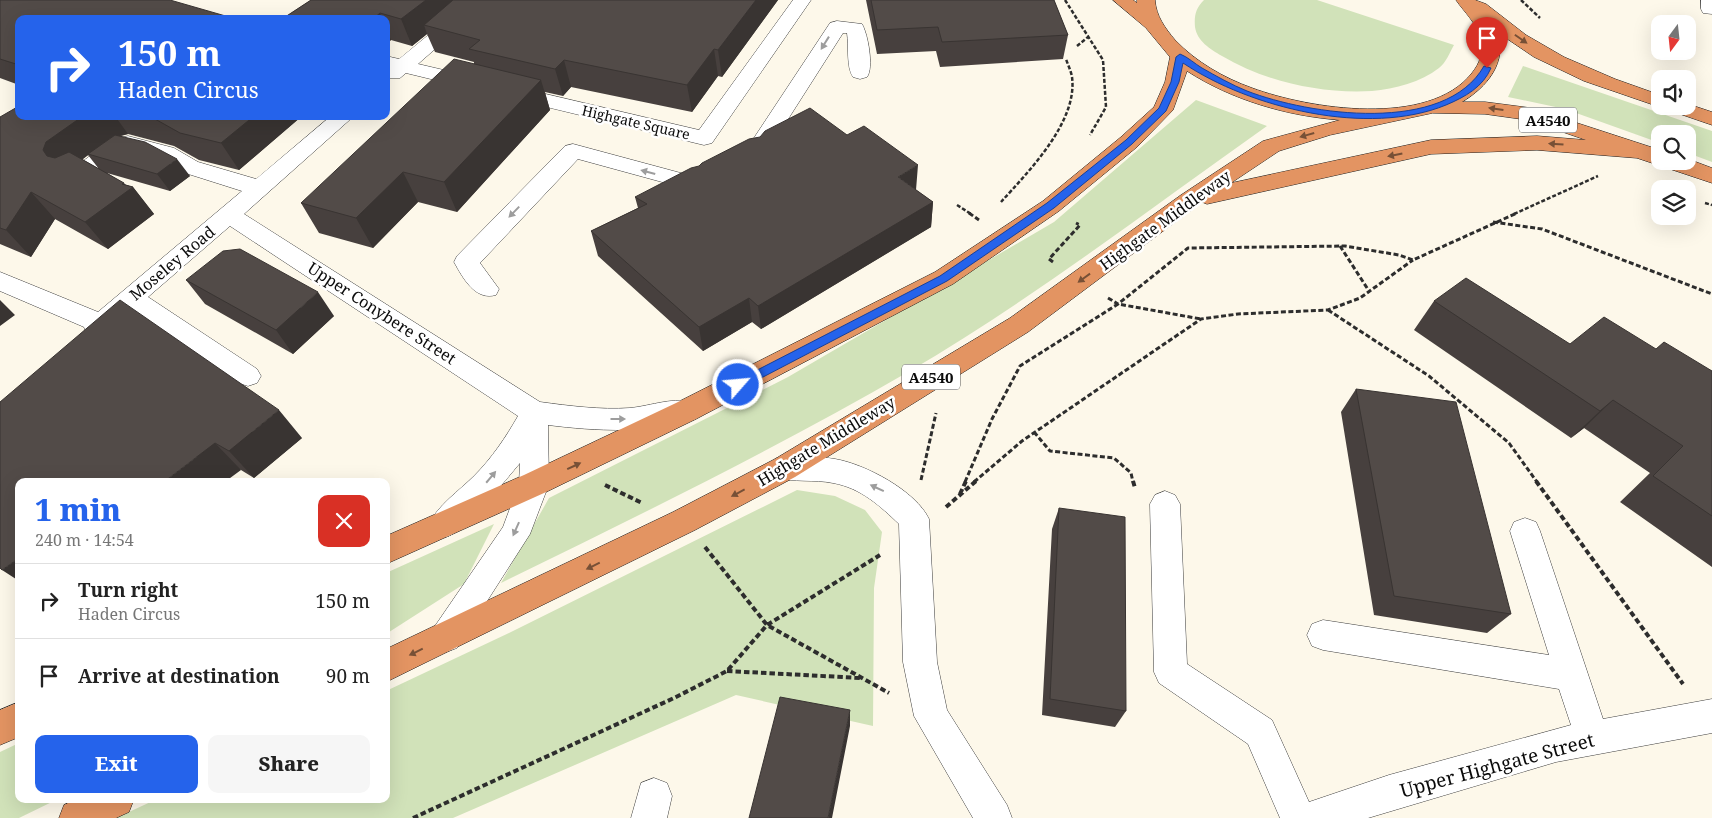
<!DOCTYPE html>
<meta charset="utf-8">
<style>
:root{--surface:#fff;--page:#f6f6f6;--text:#222;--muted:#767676;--line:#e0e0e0;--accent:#2563eb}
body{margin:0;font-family:"Noto Serif",serif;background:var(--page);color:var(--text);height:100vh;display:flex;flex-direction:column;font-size:19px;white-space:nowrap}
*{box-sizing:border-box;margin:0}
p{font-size:16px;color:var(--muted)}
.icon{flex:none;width:28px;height:28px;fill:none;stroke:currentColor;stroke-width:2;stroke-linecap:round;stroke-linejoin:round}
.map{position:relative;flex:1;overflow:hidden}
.panel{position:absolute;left:15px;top:478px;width:375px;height:325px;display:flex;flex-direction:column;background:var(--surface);border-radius:10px;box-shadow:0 5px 20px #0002}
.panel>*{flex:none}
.guide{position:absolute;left:15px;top:15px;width:375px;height:105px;border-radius:10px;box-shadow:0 5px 20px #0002;background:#2563eb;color:#fff;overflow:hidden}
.needle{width:32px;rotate:195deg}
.controls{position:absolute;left:1651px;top:15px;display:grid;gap:10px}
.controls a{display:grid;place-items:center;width:45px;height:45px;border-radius:10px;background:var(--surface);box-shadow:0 5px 20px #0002;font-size:25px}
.pin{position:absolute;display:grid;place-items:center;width:42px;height:42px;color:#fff;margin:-51px -21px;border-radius:50% 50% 50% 0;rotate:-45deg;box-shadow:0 0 5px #0007}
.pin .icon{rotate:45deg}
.me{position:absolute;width:55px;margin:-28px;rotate:63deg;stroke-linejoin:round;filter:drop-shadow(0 0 4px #0008)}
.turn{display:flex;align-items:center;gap:18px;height:105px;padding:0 20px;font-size:22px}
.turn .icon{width:65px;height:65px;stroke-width:2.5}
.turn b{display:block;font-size:35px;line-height:42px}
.round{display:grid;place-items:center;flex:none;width:52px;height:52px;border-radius:10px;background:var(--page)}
.summary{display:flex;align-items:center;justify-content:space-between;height:85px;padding:0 20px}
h1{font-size:30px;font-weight:800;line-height:38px;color:var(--accent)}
.button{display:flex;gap:10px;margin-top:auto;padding:10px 20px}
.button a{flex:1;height:58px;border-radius:10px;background:var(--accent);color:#fff;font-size:20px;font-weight:800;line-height:58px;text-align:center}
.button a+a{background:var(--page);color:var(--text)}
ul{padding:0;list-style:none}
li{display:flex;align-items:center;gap:15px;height:75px;padding:0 20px;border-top:1px solid var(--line)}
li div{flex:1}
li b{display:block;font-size:19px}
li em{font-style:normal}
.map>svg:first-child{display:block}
</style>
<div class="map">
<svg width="1712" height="818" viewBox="0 0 1712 818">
<rect width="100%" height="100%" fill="#fdf8ea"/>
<!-- green -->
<path fill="#d1e2b9" d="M1204 0H1317L1454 45C1450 52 1446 63 1439 68 1421 82 1395 89 1372 91 1321 94 1266 82 1222 56 1210 49 1197 41 1195 27 1194 15 1196 8 1204 0Z
M1523 66 1712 131V162L1688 153V134H1660V143L1565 109 1508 97Z
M1196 100 1267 126C1148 210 1033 299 908 372 775 449 638 516 501 583L549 498 788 377 1054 222Z
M797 490 835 496 865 510 882 532 874 588 873 726 736 695 453 818H116L157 799H386V691L511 632Z
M494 524 464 584 386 634V573Z
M19 743V799H58L19 818H0V752Z"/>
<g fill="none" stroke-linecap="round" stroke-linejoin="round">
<defs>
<path id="minor" d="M471 0H491L418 64 699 130 793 0H811L712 143 704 145 406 73 400 78H386V56L399 59Z
M1701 0H1712V14L1703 13 1701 9Z
M837 21 862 24C868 34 874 68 867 77L860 79 853 77C846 67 849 46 847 33H843L762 160 754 162 746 160 743 155 746 150 830 23Z
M331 116H354L244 214 540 402C570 406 600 410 630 408 651 406 675 396 696 403L700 411 696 419C649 434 596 431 548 425L549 484 530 534 457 648 446 652 435 648 430 637 435 626 503 527 519 484 520 463C508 477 461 536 445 537 441 537 436 534 433 533L429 524C438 505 459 491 474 476 492 458 506 437 518 416L230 226 148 297 257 369 261 376 257 383 248 386 239 383 132 312C118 323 106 341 87 335L84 327 0 291V272L98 312 242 191 182 172 158 158 128 150 86 181 78 183 70 181 67 176 70 171 111 140 128 136 174 148 198 162 256 179Z
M573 144 703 179 706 184 703 189 695 191 578 159 480 263 499 289 496 295C475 301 463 278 454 262L457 256 565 146Z
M785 456C801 457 819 456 835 459 865 464 916 491 929 519L937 662 947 710 1007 805 1012 818H973L914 716 903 662 899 524C880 506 861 488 833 483 814 479 794 483 775 477L771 468 775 459Z
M1165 491 1175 495 1180 504 1187 664 1272 720 1309 802 1389 775 1571 725 1559 689 1323 650 1312 646 1307 635 1312 624 1323 620 1549 655 1510 531 1514 522 1525 518 1536 522 1540 531 1603 719 1712 699V733L1556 762 1368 818H1280L1248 744 1159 683 1154 672 1150 504 1155 495Z
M654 778 667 783 672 796 667 818H631L641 783Z"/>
<path id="highway" d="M1113 0H1133L1137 3V0H1155C1156 16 1165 28 1175 40 1196 62 1224 78 1252 88 1309 109 1429 128 1472 73 1480 63 1484 52 1480 38 1476 22 1465 13 1456 0H1475L1486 4 1526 35 1564 57 1615 79 1660 95V106H1688V104L1712 112V125L1584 81 1534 57 1497 32C1508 62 1487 87 1462 102H1485L1531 108 1660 150V161H1688V159L1712 168V183L1637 158 1537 150 1431 154 1207 204 1202 202 1028 332 795 477 695 530 386 682V649L673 512 775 459 1010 318 1181 195 1263 141 1340 120C1287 116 1232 100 1187 71L1173 110 1137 147 1059 211 953 284 696 419 544 493 386 564V536L524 475 676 403 935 272 1043 201 1121 137 1154 107 1165 82 1170 57 1146 28ZM1433 113 1485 114 1528 120 1586 140 1537 136 1431 140 1231 183 1279 151 1330 135Z
M19 702V737L0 745V710Z
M77 799H134L129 812 116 818H59L64 805Z"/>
</defs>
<!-- minor casing -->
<use href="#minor" stroke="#3e3e3e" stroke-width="1"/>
<!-- highway casing -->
<use href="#highway" stroke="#1c1c1c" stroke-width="1"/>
<!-- path-far2 -->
<path stroke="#2d2d2d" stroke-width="2.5" stroke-dasharray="4 2" stroke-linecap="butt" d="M1065 0 1103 60 1106 107 1090 135
M1521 0 1540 18
M1077 46 1088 37
M1001 202C1028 172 1078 122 1072 77 1071 71 1068 65 1066 59
M1705 203 1712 205
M957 205 971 214
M1514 214 1598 176"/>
<!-- path-far1 -->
<path stroke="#2d2d2d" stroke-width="3" stroke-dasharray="5 2.5" stroke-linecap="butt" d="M969 213 979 220
M1493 222 1542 229 1712 294
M1340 246 1369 291
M1053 262 1049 259 1080 225 1076 223
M1108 298 1118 304 1188 248 1345 246 1399 255 1413 260 1517 213
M1328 310 1429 376 1509 443 1537 482
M1034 432 1050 451 1114 458 1131 473 1133 482
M921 480 936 413
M965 482 992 419 1020 366 1118 304 1201 319
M974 482 1022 441 1201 319 1238 314 1328 310 1360 298 1413 260"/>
<!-- path -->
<path stroke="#2d2d2d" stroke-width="4" stroke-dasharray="5.5 3" stroke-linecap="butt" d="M1133 481 1135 488
M1536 481 1683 684
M605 485 642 503
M960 494 966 481
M946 507 976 481
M705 547 767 625 889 693
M727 671 861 678
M413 818 674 698 727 671 767 625 880 555"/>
<!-- minor -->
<use href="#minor" fill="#fff" fill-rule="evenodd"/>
<!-- highway -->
<use href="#highway" fill="#e39462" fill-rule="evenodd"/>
</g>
<!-- wall -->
<path fill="#47403e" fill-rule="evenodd" d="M0 0 19 19V85L0 78Z
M311 0H778L722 77 718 76 692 112 571 87 563 96 545 92 550 110 457 212 418 202 373 248 319 233 301 203 474 64V62L435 52 427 34 412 46 391 40 386 44V19H282Z
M866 0H1054L1068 35 1063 59 940 67 936 51 877 54Z
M19 116H302L239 170 199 160 174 146 128 134 121 136 190 176 170 191 107 173 126 185 133 187 154 214 108 249 55 219 31 257 0 244V117ZM88 155 99 169 82 159Z
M916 190 933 202 931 227 761 329 752 322 703 351 598 256 591 231 638 208 635 197Z
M186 280 334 316 293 354 205 304Z
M1434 301 1570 344 1656 349 1712 371V567L1620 502 1650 473 1584 428 1571 438 1414 330Z
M1356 389 1511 614 1487 633 1374 615 1341 412Z
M0 402 302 438 254 478 241 470Z
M1059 508 1126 711 1115 727 1042 715 1052 529Z"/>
<!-- shaded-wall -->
<path fill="#393432" d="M426 0H469L424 25 427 34 412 46 401 19Z
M756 0H778L722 77 718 50Z
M380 13 382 19H373Z
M386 28 391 40 386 44Z
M714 49 718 76 692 112 687 85Z
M564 60 571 87 563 96 555 69Z
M541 80 550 110 457 212 444 182Z
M83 116H115L128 134 110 138 69 170 47 156 43 150 46 142Z
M254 116H302L239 170 221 143Z
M177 159 190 176 170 191 157 174Z
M918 165 916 190 898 177Z
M403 172 418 202 373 248 356 218Z
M124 183 130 190 133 187 154 214 108 249 85 222Z
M31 192 55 219 31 257 6 230Z
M933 202 931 227 761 329 758 306Z
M318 292 334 316 293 354 276 330Z
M749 298 752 322 703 351 699 327Z
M0 300 15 315 0 326Z
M1613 400 1584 428 1571 438 1600 411Z
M279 410 302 438 254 478 229 451Z
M215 443 241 470 226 481H165Z
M19 558V581L2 570Z
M850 710V726L832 818H828Z"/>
<!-- building -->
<path fill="#524b48" stroke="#393432" d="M0 0H170L236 19H19V65L0 59Z
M311 0H426L401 19 380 13 373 19H282Z
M453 0H756L718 50 714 49 687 85 564 60 555 69 469 49 480 40 424 25Z
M871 0H1054L1068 35 942 42 938 27 877 30Z
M454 59 541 80 444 182 403 172 356 218 301 203Z
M19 106V116H83L46 142 43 150 47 156 55 158 69 152 124 183 122 184 133 187 85 222 31 192 6 230 0 228V117Z
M810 108 847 135 864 126 918 165 898 177 933 202 758 306 749 298 699 327 591 231 647 204 635 197 691 168 699 166 702 163 749 139 760 137 765 131Z
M144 116H254L221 143 180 133 155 119Z
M115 135 145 142 177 159 157 174 88 154Z
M240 249 318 292 276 330 186 280 223 251Z
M1466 278 1570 344 1604 317 1656 349 1664 342 1712 371V516L1653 476 1683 446 1613 400 1600 411 1434 301Z
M120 300 279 410 229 451 215 443 165 481H19V558L2 570 0 568V402Z
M1356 389 1456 402 1511 614 1394 596Z
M1059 508 1125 517 1126 711 1050 699Z
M780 697 850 710 828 818H749Z"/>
<!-- one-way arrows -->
<defs><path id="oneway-solid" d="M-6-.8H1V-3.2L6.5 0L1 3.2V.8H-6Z" transform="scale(1.25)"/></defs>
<g fill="#775036">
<use href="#oneway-solid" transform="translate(1521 39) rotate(35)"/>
<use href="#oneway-solid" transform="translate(1496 109) rotate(-172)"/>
<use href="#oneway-solid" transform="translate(1307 135) rotate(164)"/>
<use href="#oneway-solid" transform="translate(1556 144) rotate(-176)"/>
<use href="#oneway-solid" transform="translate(1395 155) rotate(169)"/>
<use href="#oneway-solid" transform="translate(1084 278) rotate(144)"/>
<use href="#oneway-solid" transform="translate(574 466) rotate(-25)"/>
<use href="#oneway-solid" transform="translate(738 493) rotate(152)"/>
<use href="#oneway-solid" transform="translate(593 566) rotate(154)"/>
<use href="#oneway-solid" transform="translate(416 652) rotate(154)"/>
</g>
<g fill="#9d9d9d">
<use href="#oneway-solid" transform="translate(825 43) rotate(122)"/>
<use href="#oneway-solid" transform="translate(648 172) rotate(-165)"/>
<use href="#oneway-solid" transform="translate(514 212) rotate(134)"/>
<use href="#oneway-solid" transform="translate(618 419)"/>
<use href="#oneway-solid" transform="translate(491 477) rotate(-50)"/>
<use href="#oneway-solid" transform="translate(877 488) rotate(-155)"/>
<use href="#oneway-solid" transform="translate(516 529) rotate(114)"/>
</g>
<!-- route -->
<path fill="#2563eb" stroke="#184099" d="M1180 54C1188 57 1195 64 1202 68 1216 76 1232 85 1247 91 1309 115 1445 135 1484 66L1491 68C1483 87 1465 97 1446 105 1368 137 1250 108 1183 63L1179 82 1166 111 1132 144 1054 208 947 281 742 388H734V382L940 276 1047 203 1126 140 1159 108 1171 82 1176 57Z"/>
<g text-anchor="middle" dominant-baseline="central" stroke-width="5" stroke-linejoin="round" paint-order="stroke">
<!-- far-street labels -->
<g font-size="14" fill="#0b0b0b" stroke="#fff">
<text transform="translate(636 122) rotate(13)">Highgate Square</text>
</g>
<!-- shield labels -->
<g fill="#fff" stroke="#545454" stroke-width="1">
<rect x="1519" y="107.5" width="58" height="25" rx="4"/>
<rect x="902" y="364.5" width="58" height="25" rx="4"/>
</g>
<g font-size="15" font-weight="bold" fill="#0b0b0b">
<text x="1548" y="120">A4540</text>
<text x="931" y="377">A4540</text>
</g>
<!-- street labels -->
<g font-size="16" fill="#0b0b0b" stroke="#fff">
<text transform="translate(1165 220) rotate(-36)">Highgate Middleway</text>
<text transform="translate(172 263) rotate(-40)">Moseley Road</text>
<text transform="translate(382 313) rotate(33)">Upper Conybere Street</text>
<text transform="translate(826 441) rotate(-31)">Highgate Middleway</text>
</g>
<!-- near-street labels -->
<g font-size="19" fill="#0b0b0b" stroke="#fff">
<text transform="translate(1497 765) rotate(-15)">Upper Highgate Street</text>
</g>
</g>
</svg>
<div class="controls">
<a><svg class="needle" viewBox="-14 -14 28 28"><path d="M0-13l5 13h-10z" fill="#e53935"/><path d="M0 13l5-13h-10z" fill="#767676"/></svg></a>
<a><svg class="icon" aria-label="sound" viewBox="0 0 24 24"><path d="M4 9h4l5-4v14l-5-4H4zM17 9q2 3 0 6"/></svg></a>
<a><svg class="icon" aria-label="search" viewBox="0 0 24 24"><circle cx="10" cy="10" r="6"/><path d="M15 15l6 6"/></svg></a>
<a><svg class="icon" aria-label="layers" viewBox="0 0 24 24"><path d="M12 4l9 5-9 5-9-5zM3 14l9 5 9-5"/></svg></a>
</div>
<div class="pin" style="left:1487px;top:68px;background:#d93025"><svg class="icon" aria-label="arrive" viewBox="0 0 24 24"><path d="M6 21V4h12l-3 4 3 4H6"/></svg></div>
<svg class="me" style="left:738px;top:385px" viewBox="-20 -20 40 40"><circle r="17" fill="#2563eb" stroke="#fff" stroke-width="3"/><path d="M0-11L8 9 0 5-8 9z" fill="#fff"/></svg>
<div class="guide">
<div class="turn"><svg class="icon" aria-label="right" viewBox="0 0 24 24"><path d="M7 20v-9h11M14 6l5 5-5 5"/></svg><div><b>150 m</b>Haden Circus</div></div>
</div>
<section class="panel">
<div class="summary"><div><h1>1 min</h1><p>240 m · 14:54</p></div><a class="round" style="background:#d93025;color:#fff"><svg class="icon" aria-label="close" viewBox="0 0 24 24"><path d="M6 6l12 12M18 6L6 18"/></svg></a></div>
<ul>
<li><svg class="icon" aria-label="right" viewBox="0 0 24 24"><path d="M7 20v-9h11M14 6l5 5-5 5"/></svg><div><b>Turn right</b><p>Haden Circus</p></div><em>150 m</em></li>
<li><svg class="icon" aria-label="arrive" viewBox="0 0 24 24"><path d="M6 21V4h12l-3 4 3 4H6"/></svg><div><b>Arrive at destination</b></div><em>90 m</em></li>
</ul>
<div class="button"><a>Exit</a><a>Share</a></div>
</section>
</div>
